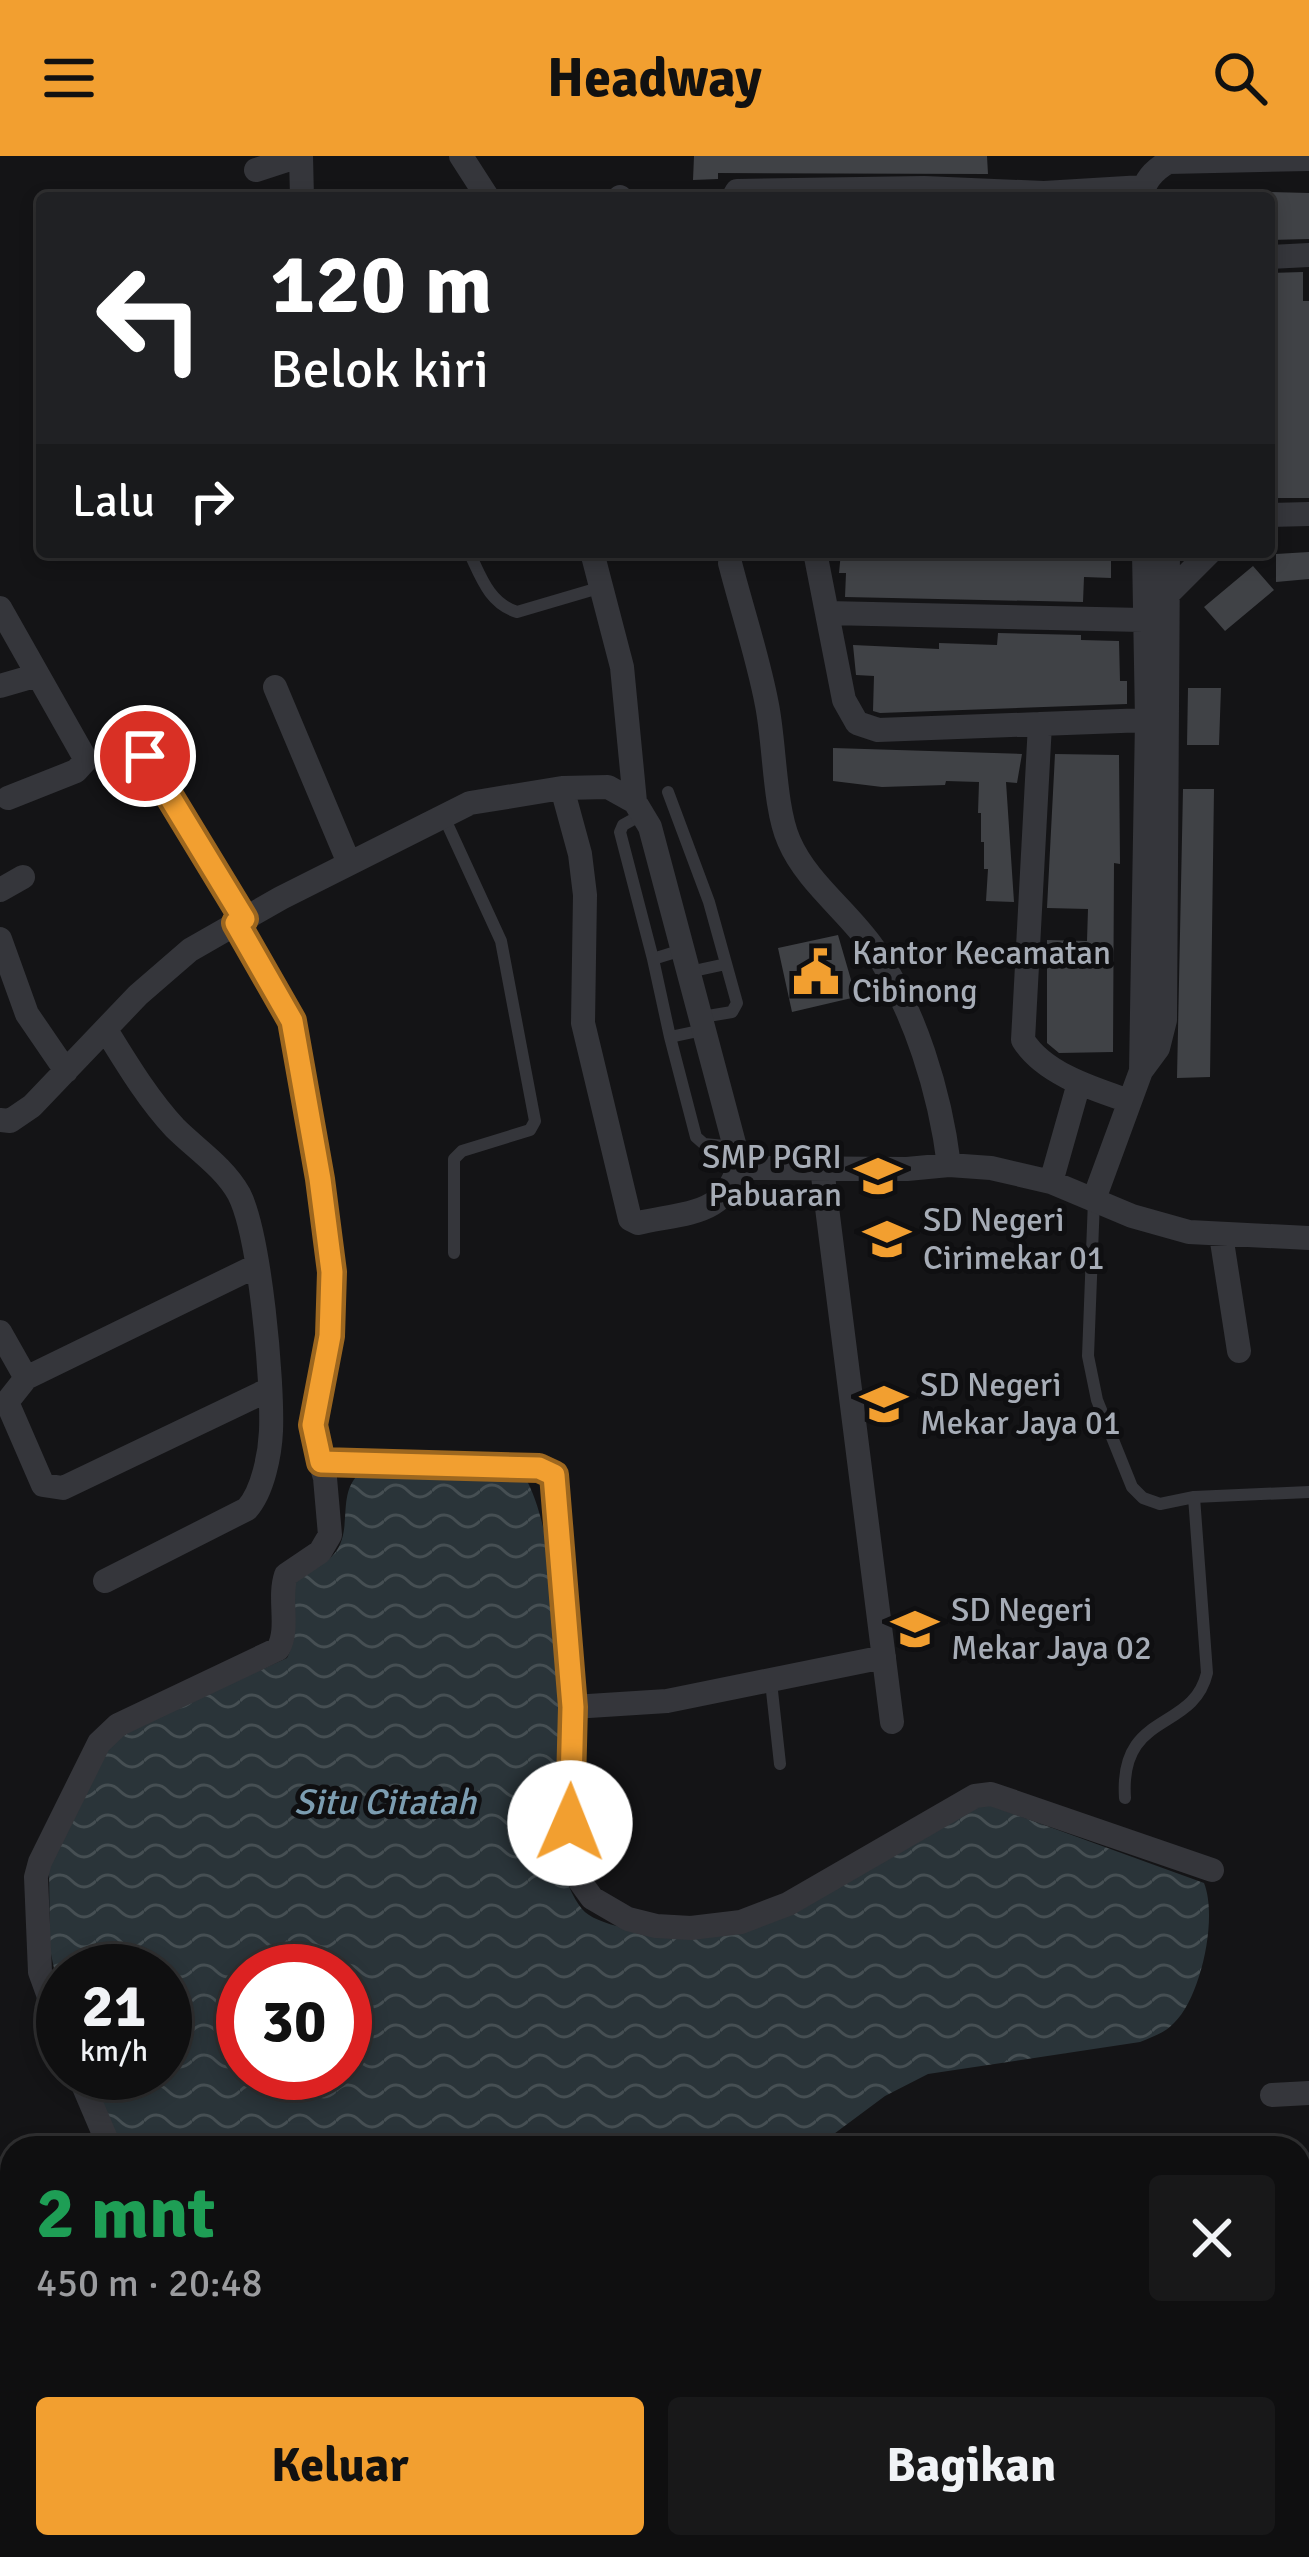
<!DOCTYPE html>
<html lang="id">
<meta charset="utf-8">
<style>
:root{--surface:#0f0f10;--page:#181819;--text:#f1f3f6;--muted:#9b9c9f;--line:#2f2f30;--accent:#f29f30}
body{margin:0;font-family:Signika,sans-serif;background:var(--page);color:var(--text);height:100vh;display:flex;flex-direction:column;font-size:45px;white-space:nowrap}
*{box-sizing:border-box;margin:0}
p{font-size:39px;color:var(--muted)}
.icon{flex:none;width:66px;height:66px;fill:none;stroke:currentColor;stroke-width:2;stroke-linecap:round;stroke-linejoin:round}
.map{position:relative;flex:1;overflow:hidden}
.panel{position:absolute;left:0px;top:1980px;width:1311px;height:423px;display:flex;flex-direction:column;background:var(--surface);border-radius:36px 36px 0 0;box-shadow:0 6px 18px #0003,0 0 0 3px var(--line)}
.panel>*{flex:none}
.banner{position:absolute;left:36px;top:36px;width:1239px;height:366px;border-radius:12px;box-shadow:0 6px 18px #0003,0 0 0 3px var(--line);background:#202124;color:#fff;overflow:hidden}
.speed{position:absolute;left:36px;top:1788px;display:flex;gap:24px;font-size:60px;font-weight:700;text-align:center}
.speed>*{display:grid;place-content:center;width:156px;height:156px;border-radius:50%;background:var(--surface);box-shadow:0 6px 18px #0003,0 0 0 3px var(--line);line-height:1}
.speed small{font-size:30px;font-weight:400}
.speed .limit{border:18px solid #d22;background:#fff;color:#111}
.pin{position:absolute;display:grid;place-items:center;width:102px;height:102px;color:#fff;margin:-51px;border:6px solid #fff;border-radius:50%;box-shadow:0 3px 12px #0007}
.me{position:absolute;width:132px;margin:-66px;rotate:1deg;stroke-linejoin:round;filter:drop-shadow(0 0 9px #0008)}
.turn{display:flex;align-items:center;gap:42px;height:252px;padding:0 36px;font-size:54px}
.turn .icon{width:156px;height:156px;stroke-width:2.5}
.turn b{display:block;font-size:84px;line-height:102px}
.then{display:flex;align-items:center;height:114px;padding:0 36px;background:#0003;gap:24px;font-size:45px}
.round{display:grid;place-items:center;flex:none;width:126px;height:126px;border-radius:12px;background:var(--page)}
.summary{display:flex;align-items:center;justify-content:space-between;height:204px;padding:0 36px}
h1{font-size:72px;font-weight:800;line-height:90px;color:#1e9e55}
.action{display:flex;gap:24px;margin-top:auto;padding:24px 36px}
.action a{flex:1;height:138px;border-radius:12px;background:var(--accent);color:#111;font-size:48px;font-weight:800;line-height:138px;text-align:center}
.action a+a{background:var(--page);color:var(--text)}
header{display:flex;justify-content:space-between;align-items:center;height:156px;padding:0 36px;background:var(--accent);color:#111;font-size:54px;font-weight:800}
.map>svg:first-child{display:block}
</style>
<header><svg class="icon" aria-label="menu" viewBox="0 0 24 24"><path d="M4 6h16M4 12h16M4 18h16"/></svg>Headway<svg class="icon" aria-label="search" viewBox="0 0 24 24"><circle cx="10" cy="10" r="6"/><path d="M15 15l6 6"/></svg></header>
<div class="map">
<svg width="1309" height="2401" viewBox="0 0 1309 2401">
<defs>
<pattern id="cemetery-stones" width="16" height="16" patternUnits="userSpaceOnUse" patternTransform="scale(3)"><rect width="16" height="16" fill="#1c241c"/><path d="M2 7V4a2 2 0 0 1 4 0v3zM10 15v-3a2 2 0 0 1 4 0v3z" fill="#3a413b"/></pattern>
<pattern id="water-waves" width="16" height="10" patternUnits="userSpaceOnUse" patternTransform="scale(3)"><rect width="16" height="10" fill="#2a3439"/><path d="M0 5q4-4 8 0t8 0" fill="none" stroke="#464f53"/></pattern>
</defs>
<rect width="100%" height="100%" fill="#141416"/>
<!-- cemetery -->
<path fill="url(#cemetery-stones)" d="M600 2391H895L893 2401H614Z"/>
<!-- water -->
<path fill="url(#water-waves)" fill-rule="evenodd" d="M359 1318 525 1321C558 1381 559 1504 560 1574 560 1629 546 1706 582 1753 599 1774 680 1783 705 1776 733 1769 762 1749 788 1737 851 1706 915 1676 978 1645L1204 1727C1218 1762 1201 1841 1174 1867 1165 1877 1152 1881 1140 1886L928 1918 885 1940 815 1992H118L87 1917H165V1815H63V1856L50 1793 49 1712 110 1589 141 1568 287 1502C299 1479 286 1459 291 1436 296 1417 322 1412 334 1398 354 1375 336 1339 359 1318ZM243 1815H345V1917H243Z
M23 2391H577L587 2401H22Z"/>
<!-- building -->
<path fill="#404246" d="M694 0H987L988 18 718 17V23L693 24Z
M1269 36 1309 37V83L1269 84Z
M1303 116V145H1309V342H1269V117Z
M841 396H1111V422L1084 421 1083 446 845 441 846 417H839Z
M1309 396V423L1276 426V398Z
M1253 410 1274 434 1225 475 1204 451Z
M998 477 1081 479V484L1119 485 1120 525H1127V548L880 557 873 555 874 520 856 519 853 489 939 493V487L997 489Z
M1188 532H1221L1219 589H1187Z
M833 592 1022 598 1017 627 1006 626 1014 746 986 745 988 713H984V686H981V657H978L979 626 946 625 945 629 882 631 833 625Z
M1055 598 1119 599 1120 708 1114 707 1113 896 1059 897 1047 887V784L1087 785 1088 753 1047 752Z
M1183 633H1214L1210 921 1177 922Z
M838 779 856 841 792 856 778 792Z"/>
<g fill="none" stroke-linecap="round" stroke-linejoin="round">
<!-- lane -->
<path stroke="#35363b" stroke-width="12" d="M469 396C481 421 489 447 517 456L602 431
M668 636 709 746 737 847 732 856 702 861
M643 658 623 669 620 676 653 803 682 794
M444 661 501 785 535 965 530 974 462 995 454 1003V1097
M653 803 670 881 703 874
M689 816 726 808
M670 881 696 981 704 988 735 991
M1094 1044 1088 1200 1097 1244 1132 1331 1143 1342 1160 1348 1194 1341 1309 1336
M771 1526 780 1608
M1125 1642C1119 1554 1193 1577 1207 1517L1194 1341
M1299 2390 1309 2399
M1238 2391 1252 2401"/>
<!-- street -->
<path stroke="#35363b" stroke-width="24" d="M301 0 302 42
M461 0 488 42
M256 14 299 0
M1044 37 1143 31
M619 42 620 41
M733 42 737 35 924 32 1044 37V42
M1142 42C1143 26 1154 14 1168 6L1309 3
M1269 101 1309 99
M1269 359 1309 358
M592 396 622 511 635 646
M815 396 844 544 857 567 878 574 1040 568 1023 884C1044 918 1094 933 1129 945
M730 407C742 454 758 501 767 549 775 589 774 651 789 685 807 727 849 756 874 793 915 855 940 936 949 1009
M1170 436 1210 396
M0 452 86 604 76 615 8 642
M827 457 1143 464
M0 530 38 519
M275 531 349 707
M1040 568 1147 564
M145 600 244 762
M562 632 580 698 585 739 583 867 630 1063 638 1067C687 1056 730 1060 740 1002
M0 734 23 721
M0 783 27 858 66 915
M1141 915 1147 564 1144 396
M0 964 10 965 32 950 138 839 190 794 281 742 470 647 562 632 608 631 635 646 650 671 735 991 752 1012 907 1013 949 1009 991 1012 1051 1026 1132 1060 1189 1076 1309 1082
M822 1012 892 1566
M1051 1026 1079 927
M1094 1043 1141 915 1158 892 1165 864 1168 396
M1221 1079 1239 1195
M0 1176 26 1222 7 1246 43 1329 63 1332 270 1233
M26 1222 256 1110
M321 1306 539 1311 554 1319 573 1551 570 1667 579 1724 592 1742 628 1763 656 1770 691 1772 741 1766 788 1748 975 1640 991 1638 1212 1714
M105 1425 247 1353C263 1335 270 1298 271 1275 273 1226 260 1079 239 1038 224 1011 196 993 175 972 148 943 127 908 106 874
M573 1551 667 1545 884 1501
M63 1879 40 1816 36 1721 40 1706 99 1587 118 1569 278 1493C290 1472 278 1443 286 1419L320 1396 330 1379 325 1322 313 1281 314 1256 330 1180 332 1116 320 1023 292 865 236 767
M78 1917 110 1992
M1272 1939 1309 1937
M1299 2094 1309 2092
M0 2200 12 2219"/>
<!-- secondary -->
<path stroke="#43464b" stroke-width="33" d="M1299 2364 1309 2353
M1266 2401 1275 2391"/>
</g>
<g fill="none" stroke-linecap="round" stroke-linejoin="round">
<defs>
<path id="route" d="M145 600 244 763 236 767 292 865 320 1023 332 1116 330 1180 313 1269 321 1306 539 1312 554 1319 573 1551 570 1667"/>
</defs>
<!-- route casing -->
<use href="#route" stroke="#9d671f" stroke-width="30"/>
<!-- route -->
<use href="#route" stroke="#f29f30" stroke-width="21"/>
</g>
<!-- icons -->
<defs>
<symbol id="civic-bare" viewBox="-9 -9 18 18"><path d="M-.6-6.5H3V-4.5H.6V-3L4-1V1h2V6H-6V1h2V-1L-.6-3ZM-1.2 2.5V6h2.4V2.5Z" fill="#f29f30" stroke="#0f0f11" stroke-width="2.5" paint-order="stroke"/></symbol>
<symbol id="school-bare" viewBox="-9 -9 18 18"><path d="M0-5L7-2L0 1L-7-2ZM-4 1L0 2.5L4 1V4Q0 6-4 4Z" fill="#f29f30" stroke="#0f0f11" stroke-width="2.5" paint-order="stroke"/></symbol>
</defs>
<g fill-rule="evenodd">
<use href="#civic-bare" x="783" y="783" width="66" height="66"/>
<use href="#school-bare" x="845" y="987" width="66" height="66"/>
<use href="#school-bare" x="854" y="1050" width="66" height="66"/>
<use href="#school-bare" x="851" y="1215" width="66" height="66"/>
<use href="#school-bare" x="882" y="1440" width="66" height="66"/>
</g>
<g text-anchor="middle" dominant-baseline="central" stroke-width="10" stroke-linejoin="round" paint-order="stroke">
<!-- poi labels -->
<g font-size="33" fill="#a6acb6" stroke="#0f0f11" text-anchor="start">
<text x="852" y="797">Kantor Kecamatan<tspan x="852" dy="38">Cibinong</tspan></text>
<text x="842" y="1001" text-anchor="end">SMP PGRI<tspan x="842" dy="38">Pabuaran</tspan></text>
<text x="923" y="1064">SD Negeri<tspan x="923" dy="38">Cirimekar 01</tspan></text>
<text x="920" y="1229">SD Negeri<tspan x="920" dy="38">Mekar Jaya 01</tspan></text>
<text x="951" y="1454">SD Negeri<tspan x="951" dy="38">Mekar Jaya 02</tspan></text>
</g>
<!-- water labels -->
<g font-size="36" font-style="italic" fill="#7c9db1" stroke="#0f0f11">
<text x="385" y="1646">Situ Citatah</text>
</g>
</g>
</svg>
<div class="speed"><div>21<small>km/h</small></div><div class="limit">30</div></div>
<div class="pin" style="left:145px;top:600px;background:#d93025"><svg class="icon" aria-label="arrive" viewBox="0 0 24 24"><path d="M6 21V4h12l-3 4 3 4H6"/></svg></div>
<svg class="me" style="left:570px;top:1667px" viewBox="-20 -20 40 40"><circle r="19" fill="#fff"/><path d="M0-13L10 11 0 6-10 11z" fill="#f29f30"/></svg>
<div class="banner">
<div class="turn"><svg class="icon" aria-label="left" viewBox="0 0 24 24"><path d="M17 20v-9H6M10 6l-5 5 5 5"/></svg><div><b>120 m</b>Belok kiri</div></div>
<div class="then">Lalu<svg class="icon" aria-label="right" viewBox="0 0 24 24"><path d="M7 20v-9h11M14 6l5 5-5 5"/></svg></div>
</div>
<section class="panel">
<div class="summary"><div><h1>2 mnt</h1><p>450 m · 20:48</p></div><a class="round"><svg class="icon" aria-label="close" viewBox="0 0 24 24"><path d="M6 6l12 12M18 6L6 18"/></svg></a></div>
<div class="action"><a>Keluar</a><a>Bagikan</a></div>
</section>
</div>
